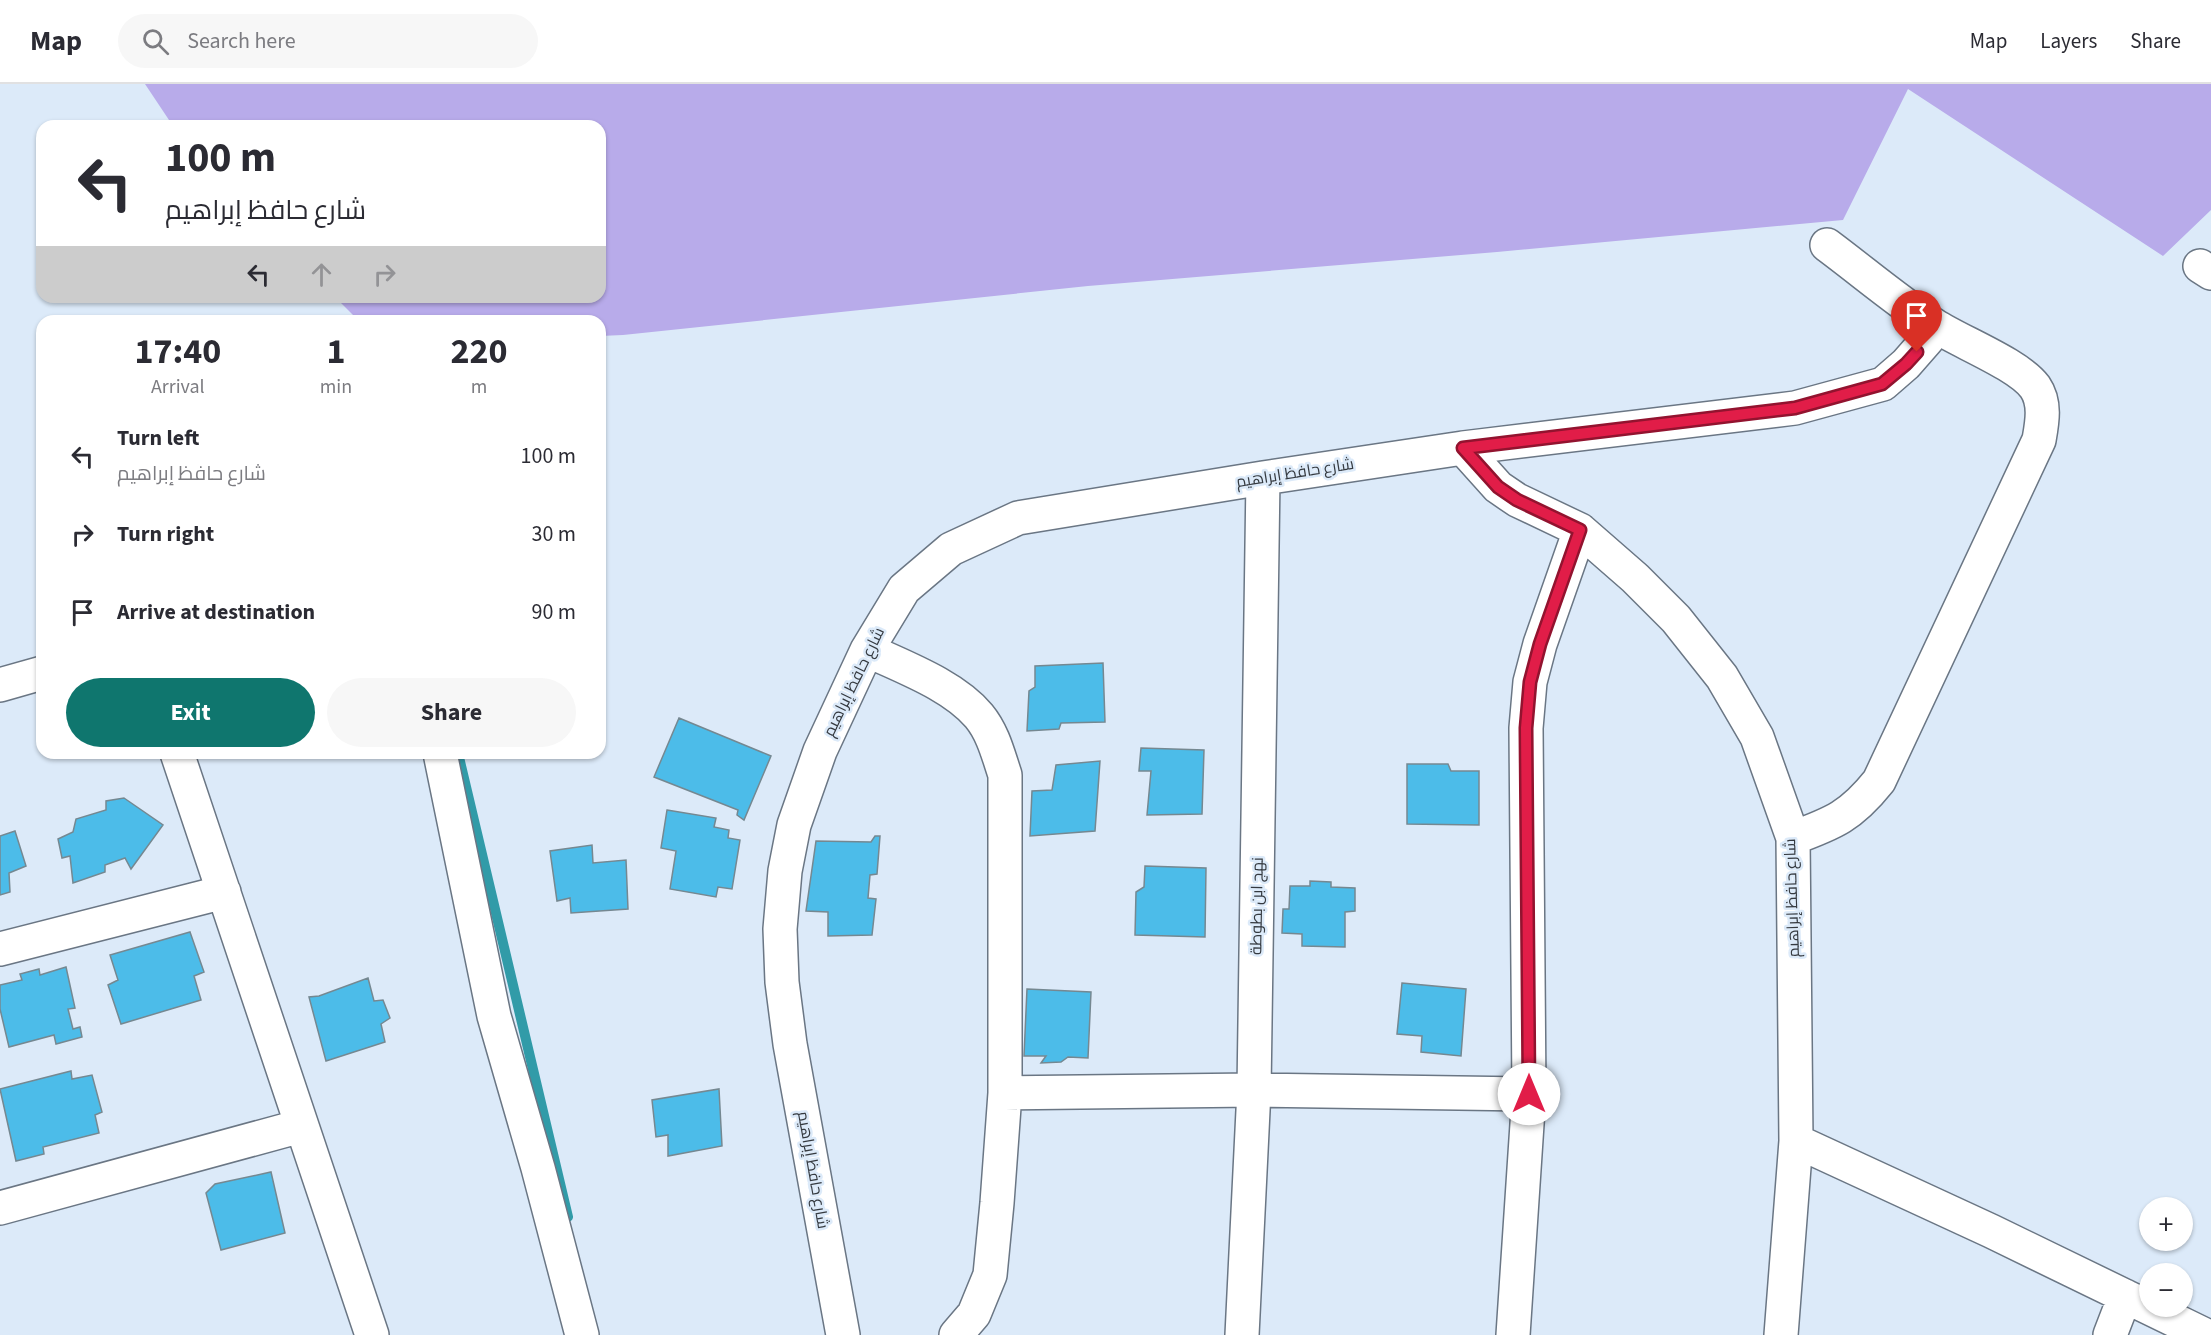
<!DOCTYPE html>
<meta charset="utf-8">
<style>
:root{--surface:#fff;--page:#f7f7f7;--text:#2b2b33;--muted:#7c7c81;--line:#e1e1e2;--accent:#0f766e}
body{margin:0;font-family:"Source Sans 3",Cairo,sans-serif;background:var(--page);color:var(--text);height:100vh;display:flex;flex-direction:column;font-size:22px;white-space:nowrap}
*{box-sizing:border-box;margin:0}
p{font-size:20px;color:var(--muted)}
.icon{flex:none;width:33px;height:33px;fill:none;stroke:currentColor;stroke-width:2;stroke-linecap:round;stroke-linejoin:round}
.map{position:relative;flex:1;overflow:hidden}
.details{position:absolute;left:36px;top:231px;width:570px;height:444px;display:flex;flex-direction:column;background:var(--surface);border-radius:18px;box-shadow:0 2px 4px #0004}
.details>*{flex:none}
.hud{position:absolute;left:36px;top:36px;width:570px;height:183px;border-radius:18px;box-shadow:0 2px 4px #0004;background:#fff;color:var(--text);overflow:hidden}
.controls{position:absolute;left:2139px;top:1113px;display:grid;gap:12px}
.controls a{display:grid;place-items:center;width:54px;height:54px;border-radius:50%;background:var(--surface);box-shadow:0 2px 4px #0004;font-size:30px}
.pin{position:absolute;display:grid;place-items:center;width:51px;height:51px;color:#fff;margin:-62px -26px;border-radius:50% 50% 50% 0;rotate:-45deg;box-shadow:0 0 6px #0007}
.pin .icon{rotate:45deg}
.me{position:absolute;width:66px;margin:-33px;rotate:0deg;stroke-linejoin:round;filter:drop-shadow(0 0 4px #0008)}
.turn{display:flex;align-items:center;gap:21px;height:126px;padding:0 30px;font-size:27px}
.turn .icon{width:78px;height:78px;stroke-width:2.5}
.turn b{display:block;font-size:42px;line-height:51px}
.lanes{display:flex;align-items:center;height:57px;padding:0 30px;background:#0003;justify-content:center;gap:30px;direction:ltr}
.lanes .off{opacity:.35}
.eta{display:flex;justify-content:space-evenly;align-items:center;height:102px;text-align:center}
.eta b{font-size:36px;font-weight:700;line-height:42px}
.cta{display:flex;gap:12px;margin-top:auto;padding:12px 30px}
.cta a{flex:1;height:69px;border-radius:36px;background:var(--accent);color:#fff;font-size:24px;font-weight:700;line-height:69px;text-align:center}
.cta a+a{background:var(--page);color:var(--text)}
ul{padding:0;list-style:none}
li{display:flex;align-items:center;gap:18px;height:78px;padding:0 30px}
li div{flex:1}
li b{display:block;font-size:22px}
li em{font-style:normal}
header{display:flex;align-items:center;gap:36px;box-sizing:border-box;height:84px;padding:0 30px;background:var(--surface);border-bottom:2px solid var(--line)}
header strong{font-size:28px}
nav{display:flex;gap:33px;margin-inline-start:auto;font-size:21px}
.search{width:420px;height:54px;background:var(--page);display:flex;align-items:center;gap:15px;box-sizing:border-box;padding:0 21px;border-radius:33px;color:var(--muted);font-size:22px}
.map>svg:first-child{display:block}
</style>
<header>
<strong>Map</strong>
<div class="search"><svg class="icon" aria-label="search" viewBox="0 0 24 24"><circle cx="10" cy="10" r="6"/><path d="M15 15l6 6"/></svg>Search here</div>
<nav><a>Map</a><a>Layers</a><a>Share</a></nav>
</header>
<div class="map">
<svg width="2211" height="1251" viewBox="0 0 2211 1251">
<rect width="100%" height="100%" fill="#dceaf9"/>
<!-- green -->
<path fill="#b8abea" d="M145 0H2211V126L2163 172 1908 5 1843 136 1497 168 1088 202 623 251 600 252V237H359L335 213H600V42H173Z"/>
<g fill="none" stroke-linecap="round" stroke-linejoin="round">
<!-- stream -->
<path stroke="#319ba8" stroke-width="10" d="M458 669 568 1133"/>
</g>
<!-- building -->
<path fill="#4cbce9" stroke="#758891" stroke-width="1.5" d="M1103 579 1105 638 1061 639 1059 645 1027 647 1029 607 1035 603V582Z
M679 634 771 672 744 736 737 731 738 726 654 693Z
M1141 664 1204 666 1202 730 1147 731 1151 687H1139Z
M1100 677 1095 747 1030 752 1032 707 1052 706 1056 681Z
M1407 680H1448L1451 687H1479V741L1407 740Z
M124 714 163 741 131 785 125 774 105 781V788L73 799 70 772 62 774 58 755 73 748 76 735 106 726V717Z
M667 726 716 734 714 743 729 746 728 754 740 756 732 805 718 803 716 813 670 805 676 767 661 764Z
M15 747 26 782 9 789 10 808 0 811V752Z
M875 752H880L877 790 870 791 868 814 876 815 872 851 828 852V828L806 827 816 757 871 758Z
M592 761 593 779 626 776 628 825 571 829 570 814 557 817 550 767Z
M1145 782 1206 784 1205 853 1135 851 1136 808 1144 803Z
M1310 797 1331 798V803L1355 804V827L1345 828V863L1302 862V850L1282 849 1283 825H1289L1290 802H1310Z
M190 848 204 888 194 892 201 916 121 940 108 901 118 896 110 871Z
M66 883 75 924 68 925 73 945 80 943 82 953 56 960 54 951 9 963 0 925V901L22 896 20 890 39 885 40 891Z
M368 894 374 917 383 916 390 934 381 940 385 958 326 977 309 913 319 912Z
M1402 899 1466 905 1461 972 1421 968 1422 952 1397 950Z
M1027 905 1091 908 1088 974 1068 973 1061 978 1041 979 1046 972H1024Z
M71 987 72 995 92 991 102 1028 95 1031 99 1049 43 1063 44 1070 16 1077 0 1005Z
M719 1005 722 1062 668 1072V1051L656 1053 652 1016Z
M271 1088 285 1149 221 1166 206 1109 215 1100Z"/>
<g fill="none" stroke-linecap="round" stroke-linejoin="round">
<defs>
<path id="minor" d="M2200 182 2211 189
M1463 364 1795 324 1883 300 1906 280 1927 256 1934 241
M867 566C903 583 953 601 979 632 993 649 998 670 1005 691V1009L997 1119 990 1191 974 1230 956 1251
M0 601 42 589
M177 669 372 1251
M440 669 494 932 538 1084 582 1251
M1793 754C1834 739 1851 732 1879 697L2039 356C2042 339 2046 319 2035 303 2018 280 1960 258 1934 241 1897 217 1862 187 1827 161
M0 865 224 808
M1005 1009 1254 1006 1529 1010
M1796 1057 1991 1147 2205 1251
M0 1124 301 1042
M843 1251 790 960 782 898 780 845 785 787 794 741 820 667 867 566 904 505 951 465 1018 434 1263 394 1463 364 1498 403 1517 416 1580 446 1635 494 1676 535 1722 593 1757 653 1793 754 1796 1057 1781 1251
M1242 1251 1254 1006 1263 394
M1513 1251 1529 1010 1526 644 1530 598 1540 560 1580 446
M2110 1251 2125 1212"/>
</defs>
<!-- minor casing -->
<use href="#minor" stroke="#6a7684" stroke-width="36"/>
<!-- minor -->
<use href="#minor" stroke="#fff" stroke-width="33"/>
</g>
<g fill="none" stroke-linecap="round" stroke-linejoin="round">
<defs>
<path id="route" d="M1529 1010 1526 644 1530 598 1540 560 1580 446 1517 416 1498 403 1463 364 1795 324 1882 300 1906 280 1917 268"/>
</defs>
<!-- route casing -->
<use href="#route" stroke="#92132f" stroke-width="15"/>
<!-- route -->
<use href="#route" stroke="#e11d48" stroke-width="10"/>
</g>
<g text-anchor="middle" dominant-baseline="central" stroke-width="5" stroke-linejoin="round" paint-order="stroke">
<!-- street labels -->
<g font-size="16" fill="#353a40" stroke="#dceaf9">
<text transform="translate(1295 389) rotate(-9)">شارع حافظ إبراهيم</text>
<text transform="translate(854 598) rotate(-64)">شارع حافظ إبراهيم</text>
<text transform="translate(1792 814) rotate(-92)">شارع حافظ إبراهيم</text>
<text transform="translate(1257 822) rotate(-89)">نهج ابن بطوطة</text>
<text transform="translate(813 1086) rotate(80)">شارع حافظ إبراهيم</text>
</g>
</g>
</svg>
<div class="controls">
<a>+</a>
<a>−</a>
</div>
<div class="pin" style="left:1917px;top:268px;background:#d93025"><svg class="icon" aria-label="arrive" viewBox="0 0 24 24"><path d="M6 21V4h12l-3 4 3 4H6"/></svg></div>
<svg class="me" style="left:1529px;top:1010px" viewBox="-20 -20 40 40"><circle r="19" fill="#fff"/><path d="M0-13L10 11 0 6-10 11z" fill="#e11d48"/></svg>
<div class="hud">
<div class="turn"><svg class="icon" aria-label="left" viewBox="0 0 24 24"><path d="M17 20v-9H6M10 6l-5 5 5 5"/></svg><div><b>100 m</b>شارع حافظ إبراهيم</div></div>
<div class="lanes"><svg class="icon" aria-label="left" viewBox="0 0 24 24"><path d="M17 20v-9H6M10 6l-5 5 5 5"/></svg><svg class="icon off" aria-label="ahead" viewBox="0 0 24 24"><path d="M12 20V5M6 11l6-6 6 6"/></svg><svg class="icon off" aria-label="right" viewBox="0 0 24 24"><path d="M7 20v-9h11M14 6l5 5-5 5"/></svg></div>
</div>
<section class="details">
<div class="eta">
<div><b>17:40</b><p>Arrival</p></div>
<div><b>1</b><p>min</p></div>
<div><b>220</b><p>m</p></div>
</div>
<ul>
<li><svg class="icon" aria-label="left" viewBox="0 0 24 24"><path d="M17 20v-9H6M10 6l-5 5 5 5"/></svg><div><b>Turn left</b><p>شارع حافظ إبراهيم</p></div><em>100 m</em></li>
<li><svg class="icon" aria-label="right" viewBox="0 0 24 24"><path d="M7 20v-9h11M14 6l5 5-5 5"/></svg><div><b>Turn right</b></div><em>30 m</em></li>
<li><svg class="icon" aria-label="arrive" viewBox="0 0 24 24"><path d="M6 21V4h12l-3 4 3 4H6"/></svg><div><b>Arrive at destination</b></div><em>90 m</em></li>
</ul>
<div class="cta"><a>Exit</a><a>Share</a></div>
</section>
</div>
